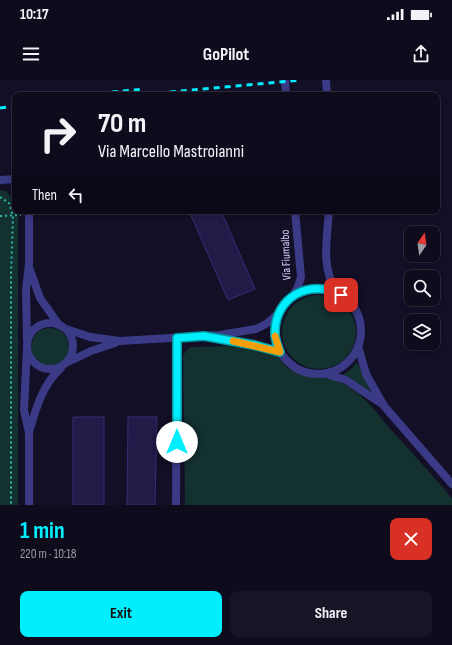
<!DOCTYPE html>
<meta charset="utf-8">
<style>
:root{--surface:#0e0b1d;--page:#171426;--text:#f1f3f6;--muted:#9b9ba4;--line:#2e2b3b;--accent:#01eeff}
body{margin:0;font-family:"Sofia Sans Condensed",sans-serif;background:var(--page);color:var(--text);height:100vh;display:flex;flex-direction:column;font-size:15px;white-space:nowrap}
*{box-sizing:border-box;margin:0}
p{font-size:13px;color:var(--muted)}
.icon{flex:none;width:22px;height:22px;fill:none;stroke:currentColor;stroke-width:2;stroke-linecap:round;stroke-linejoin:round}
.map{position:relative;height:425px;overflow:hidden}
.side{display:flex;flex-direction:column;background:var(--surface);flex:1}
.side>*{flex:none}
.hud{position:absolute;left:12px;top:12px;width:428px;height:122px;border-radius:8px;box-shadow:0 2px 6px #0003,0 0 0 1px var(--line);background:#0e0b1d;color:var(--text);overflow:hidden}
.needle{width:26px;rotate:13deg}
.buttons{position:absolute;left:404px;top:146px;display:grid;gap:8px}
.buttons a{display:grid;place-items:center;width:36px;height:36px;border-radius:8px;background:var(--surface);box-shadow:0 2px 6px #0003,0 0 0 1px var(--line);font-size:20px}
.pin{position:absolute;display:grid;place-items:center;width:34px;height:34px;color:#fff;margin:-17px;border-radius:8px;box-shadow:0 2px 6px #0006}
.me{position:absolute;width:44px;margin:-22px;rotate:0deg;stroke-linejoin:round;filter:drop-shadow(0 0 3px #0008)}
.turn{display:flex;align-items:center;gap:14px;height:84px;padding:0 20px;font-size:18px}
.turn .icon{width:52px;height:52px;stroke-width:2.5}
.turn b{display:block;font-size:28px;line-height:34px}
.then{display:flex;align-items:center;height:38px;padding:0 20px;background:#0003;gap:8px;font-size:15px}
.round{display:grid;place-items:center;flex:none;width:42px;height:42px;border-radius:8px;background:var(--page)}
.overview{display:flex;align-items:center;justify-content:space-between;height:68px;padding:0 20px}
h1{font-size:24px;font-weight:700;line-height:30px;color:var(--accent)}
.primary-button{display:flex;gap:8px;margin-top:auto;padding:8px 20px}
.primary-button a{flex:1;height:46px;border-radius:8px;background:var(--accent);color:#111;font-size:16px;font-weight:700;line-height:46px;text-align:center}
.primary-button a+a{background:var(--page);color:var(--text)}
.status{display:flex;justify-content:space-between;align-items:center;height:28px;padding:0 20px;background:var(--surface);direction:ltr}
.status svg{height:11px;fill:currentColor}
header{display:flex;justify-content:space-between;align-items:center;height:52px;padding:0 20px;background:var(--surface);font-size:18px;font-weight:700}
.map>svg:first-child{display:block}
</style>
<div class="status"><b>10:17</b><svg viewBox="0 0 49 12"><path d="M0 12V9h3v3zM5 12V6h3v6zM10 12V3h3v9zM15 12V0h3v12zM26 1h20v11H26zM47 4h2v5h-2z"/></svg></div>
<header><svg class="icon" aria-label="menu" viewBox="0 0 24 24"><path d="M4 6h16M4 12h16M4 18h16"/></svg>GoPilot<svg class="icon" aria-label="share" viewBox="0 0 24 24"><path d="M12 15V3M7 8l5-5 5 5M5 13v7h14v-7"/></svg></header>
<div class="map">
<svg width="452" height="425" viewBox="0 0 452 425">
<rect width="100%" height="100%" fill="#120f27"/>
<!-- green -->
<path fill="#12312f" d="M0 110 6 111 13 119 15 131H16L18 137V425H0Z
M282 252a37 37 0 1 1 74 0a37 37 0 1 1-74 0Z
M31 267a19 19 0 1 1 38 0a19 19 0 1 1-38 0Z
M229 266 277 273C289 304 323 291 346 305 364 315 378 334 391 350 412 372 432 395 452 418V425H185L183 275 189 268 193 267Z
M357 282 371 312 343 295 351 289Z"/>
<!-- building -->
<path fill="#221b48" stroke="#382d74" d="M189 131H221L255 209 228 220Z
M73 337H104V425H73Z
M128 337H157L155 425H127Z"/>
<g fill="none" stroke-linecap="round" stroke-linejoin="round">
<!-- path -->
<path stroke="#2ebaad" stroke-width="2" stroke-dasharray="2 3" stroke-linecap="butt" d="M0 117 9 123 13 136 11 194V425
M0 136 21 135"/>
<!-- minor -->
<path stroke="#3a3a86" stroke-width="8" d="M285 0 286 15
M326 0 327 15
M0 100 15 99
M329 131C327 160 321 186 336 212
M29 187 40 218 59 245
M275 251a43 43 0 1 1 86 0a43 43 0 1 1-86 0Z
M294 214 298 207 301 197 295 131
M27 266a23 23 0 1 1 46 0a23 23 0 1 1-46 0Z
M66 249 90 257 120 261 220 255 256 249 266 244 278 234
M217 258 254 265 280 272
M27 260 26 210 29 184V131
M358 266 366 294 384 326 452 404
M27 267 24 330 29 353V425
M68 282 91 271 115 263
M326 294 346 300 382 324
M29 352C36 329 42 305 61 288
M176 425 177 258"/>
<!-- rail -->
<path stroke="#01eeff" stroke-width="3" stroke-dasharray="6 5" stroke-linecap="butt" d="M79 15 144 9
M137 15 301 0
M0 28 15 26"/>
</g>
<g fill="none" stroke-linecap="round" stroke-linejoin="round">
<defs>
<path id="route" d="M177 362V258L204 256 254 265 280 272C278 266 275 260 275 254 274 217 310 198 341 215"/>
</defs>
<!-- route casing -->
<use href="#route" stroke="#019ba6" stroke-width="10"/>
<!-- route -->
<use href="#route" stroke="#01eeff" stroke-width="7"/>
<!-- slow -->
<path stroke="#f59e0b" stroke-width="7" d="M233 261 280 272 275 256"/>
</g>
<g text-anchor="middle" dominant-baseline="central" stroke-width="4" stroke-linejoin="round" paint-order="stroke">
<!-- street labels -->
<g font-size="12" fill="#d8d5ff" stroke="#120f27">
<text transform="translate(286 175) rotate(-92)">Via Fiumalbo</text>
</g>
</g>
</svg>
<div class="buttons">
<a><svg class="needle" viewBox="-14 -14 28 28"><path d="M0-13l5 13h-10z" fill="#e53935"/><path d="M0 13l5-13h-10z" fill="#9b9ba4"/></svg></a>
<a><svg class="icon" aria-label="search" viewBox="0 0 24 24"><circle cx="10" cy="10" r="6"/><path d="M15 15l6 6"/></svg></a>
<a><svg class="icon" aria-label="layers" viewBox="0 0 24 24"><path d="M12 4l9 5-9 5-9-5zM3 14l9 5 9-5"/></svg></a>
</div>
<div class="pin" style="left:341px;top:215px;background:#d93025"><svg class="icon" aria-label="arrive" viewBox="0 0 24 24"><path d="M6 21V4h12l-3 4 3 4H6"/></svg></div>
<svg class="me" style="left:177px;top:362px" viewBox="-20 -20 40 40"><circle r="19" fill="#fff"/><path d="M0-13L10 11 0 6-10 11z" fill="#01eeff"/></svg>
<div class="hud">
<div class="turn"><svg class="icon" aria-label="right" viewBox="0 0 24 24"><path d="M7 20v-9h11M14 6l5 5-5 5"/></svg><div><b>70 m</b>Via Marcello Mastroianni</div></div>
<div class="then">Then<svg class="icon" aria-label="left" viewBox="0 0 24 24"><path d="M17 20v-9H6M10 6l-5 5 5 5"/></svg></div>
</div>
</div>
<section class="side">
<div class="overview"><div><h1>1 min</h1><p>220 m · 10:18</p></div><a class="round" style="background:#d93025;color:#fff"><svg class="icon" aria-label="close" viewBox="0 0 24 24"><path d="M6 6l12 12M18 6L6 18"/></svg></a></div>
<div class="primary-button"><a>Exit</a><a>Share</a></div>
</section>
